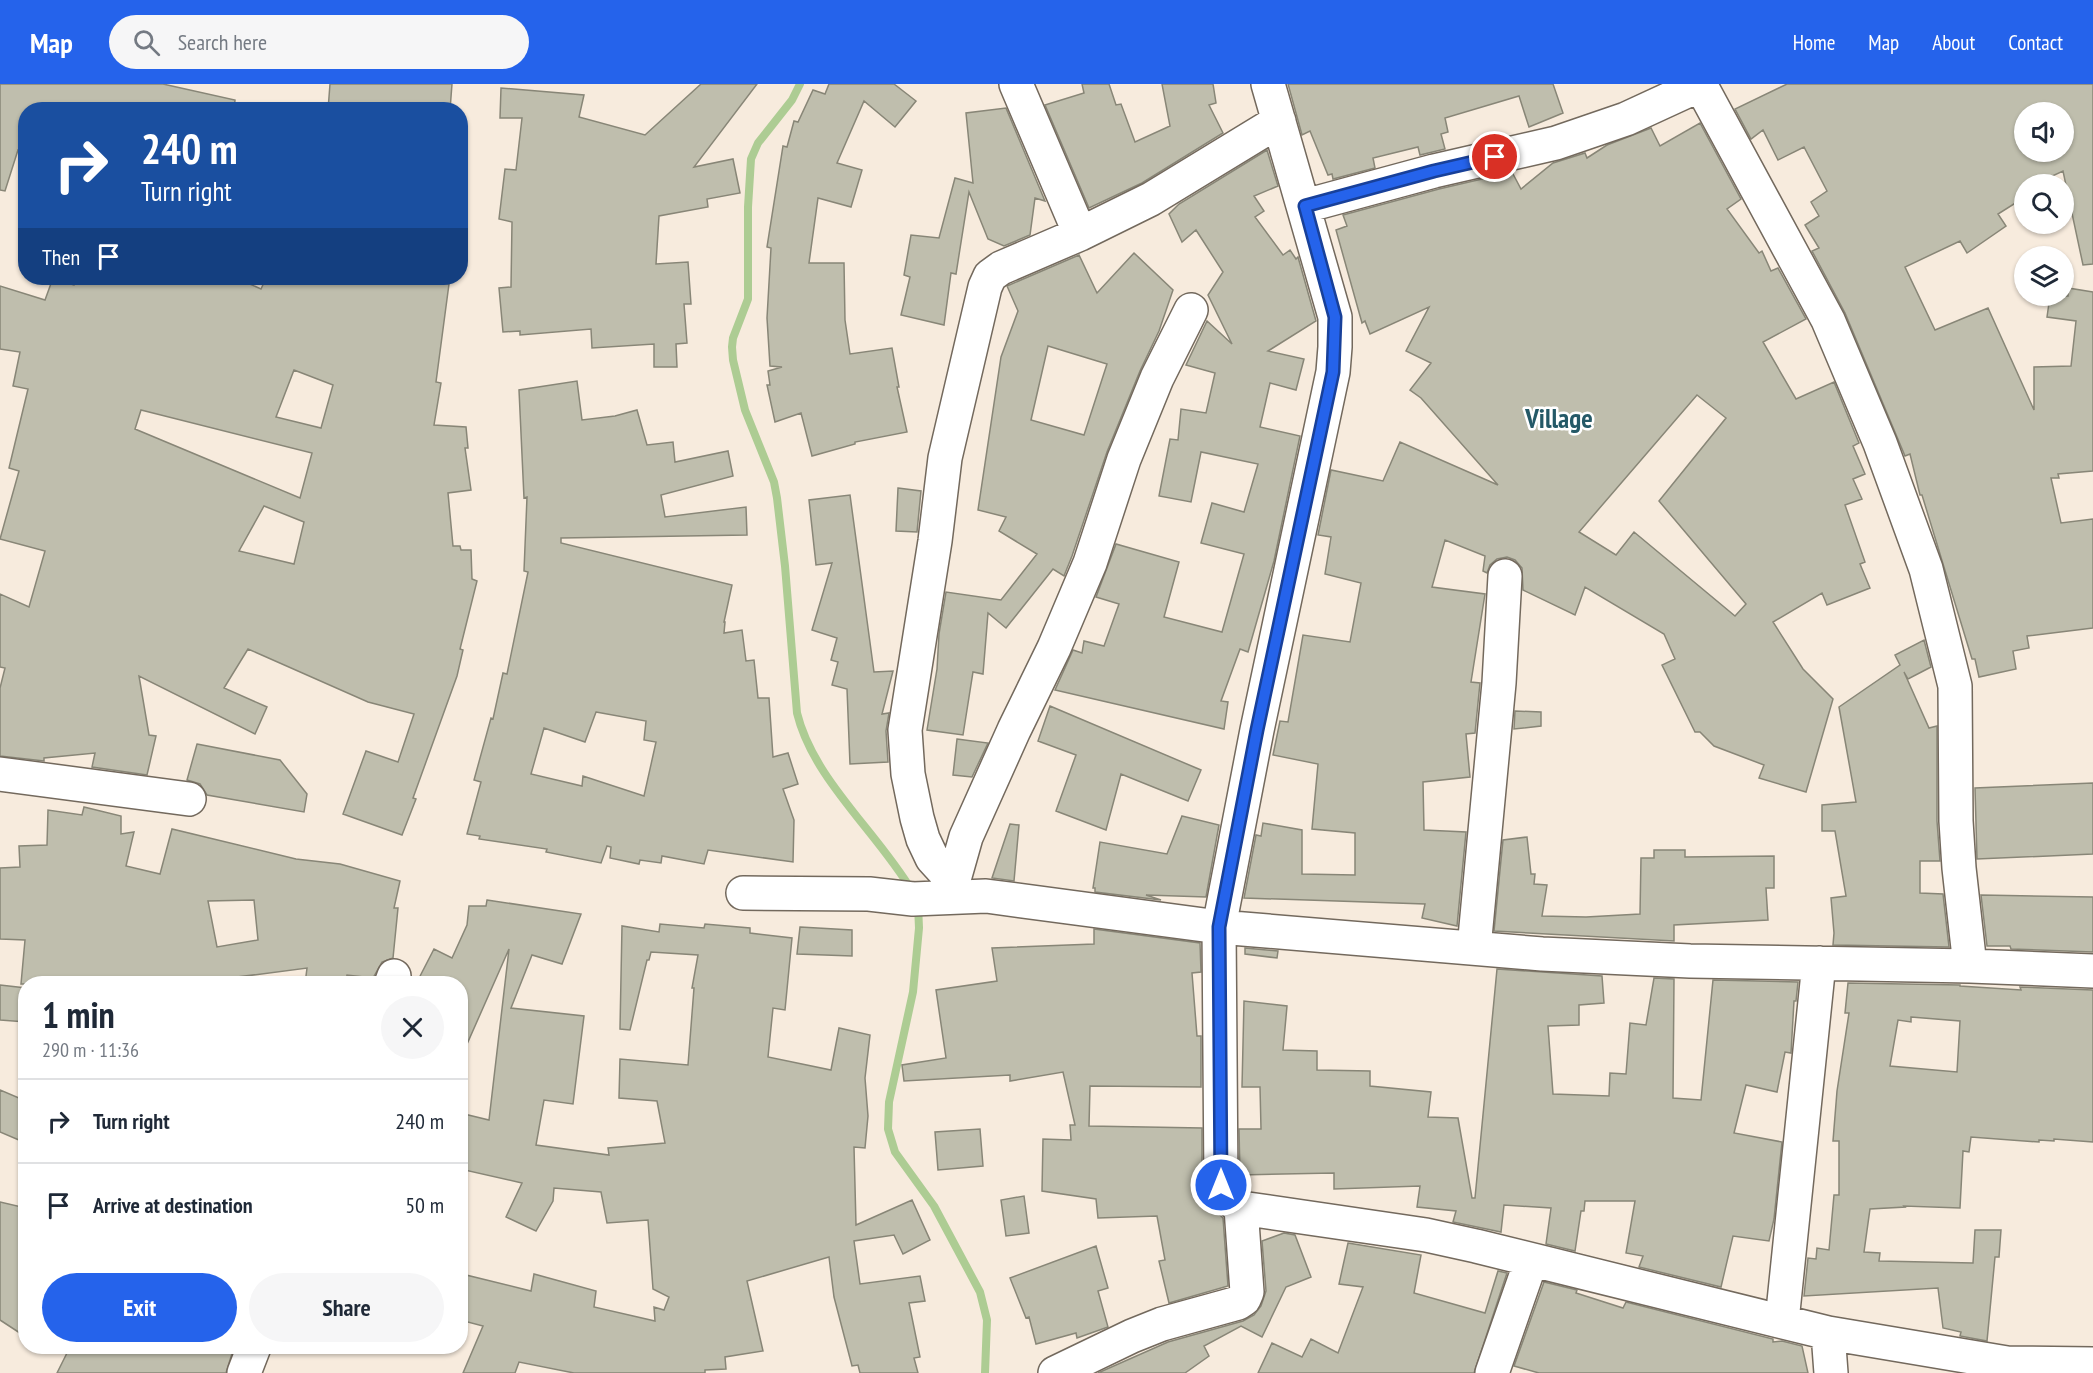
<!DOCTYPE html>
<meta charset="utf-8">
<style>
:root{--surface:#fff;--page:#f6f6f7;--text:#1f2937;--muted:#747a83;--line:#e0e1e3;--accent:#2563eb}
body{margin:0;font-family:"PT Sans Narrow",sans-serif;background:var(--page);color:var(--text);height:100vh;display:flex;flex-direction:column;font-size:22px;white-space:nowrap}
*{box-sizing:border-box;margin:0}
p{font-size:20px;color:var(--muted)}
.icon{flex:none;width:33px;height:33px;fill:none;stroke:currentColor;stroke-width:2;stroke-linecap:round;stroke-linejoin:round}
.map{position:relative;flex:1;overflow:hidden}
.details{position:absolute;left:18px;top:892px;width:450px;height:378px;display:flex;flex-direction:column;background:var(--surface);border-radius:24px;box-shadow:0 2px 4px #0004}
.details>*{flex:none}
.top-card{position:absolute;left:18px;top:18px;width:450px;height:183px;border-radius:24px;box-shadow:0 2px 4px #0004;background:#1a4fa0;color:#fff;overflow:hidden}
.tools{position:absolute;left:2014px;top:18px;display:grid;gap:12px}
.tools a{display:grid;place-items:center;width:60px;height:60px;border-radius:50%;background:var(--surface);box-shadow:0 2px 4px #0004;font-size:30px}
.pin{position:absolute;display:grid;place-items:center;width:51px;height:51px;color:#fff;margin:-26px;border:3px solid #fff;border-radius:50%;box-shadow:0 2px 6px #0007}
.me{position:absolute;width:66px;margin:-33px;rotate:0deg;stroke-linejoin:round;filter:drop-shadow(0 0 4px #0008)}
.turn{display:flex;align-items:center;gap:21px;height:126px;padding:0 24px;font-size:27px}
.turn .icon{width:78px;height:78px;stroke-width:2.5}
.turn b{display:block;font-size:42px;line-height:51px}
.then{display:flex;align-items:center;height:57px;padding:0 24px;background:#0003;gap:12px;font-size:22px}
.round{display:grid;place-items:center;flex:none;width:63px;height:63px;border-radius:32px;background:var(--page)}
.head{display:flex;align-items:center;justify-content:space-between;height:102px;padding:0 24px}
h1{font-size:36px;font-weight:800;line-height:45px}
.cta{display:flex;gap:12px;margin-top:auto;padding:12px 24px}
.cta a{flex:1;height:69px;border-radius:36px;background:var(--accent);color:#fff;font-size:24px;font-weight:800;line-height:69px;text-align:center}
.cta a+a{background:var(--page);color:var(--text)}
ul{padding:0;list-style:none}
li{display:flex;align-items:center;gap:18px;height:84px;padding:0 24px;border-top:2px solid var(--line)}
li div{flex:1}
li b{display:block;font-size:22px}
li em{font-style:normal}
header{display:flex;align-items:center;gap:36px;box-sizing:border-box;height:84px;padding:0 30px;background:var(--accent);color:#fff}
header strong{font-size:28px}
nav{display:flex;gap:33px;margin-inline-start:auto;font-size:21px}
.search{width:420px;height:54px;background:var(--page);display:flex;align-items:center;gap:15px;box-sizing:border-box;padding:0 21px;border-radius:33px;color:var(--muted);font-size:22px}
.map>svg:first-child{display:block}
</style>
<header>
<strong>Map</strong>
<div class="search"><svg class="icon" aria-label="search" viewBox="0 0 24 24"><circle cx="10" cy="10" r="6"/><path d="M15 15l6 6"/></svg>Search here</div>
<nav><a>Home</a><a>Map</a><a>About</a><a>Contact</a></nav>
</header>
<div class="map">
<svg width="2093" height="1289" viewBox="0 0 2093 1289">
<rect width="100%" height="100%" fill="#f7ebdd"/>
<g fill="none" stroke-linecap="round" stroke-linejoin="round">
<!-- stream -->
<path stroke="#adcc93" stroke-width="8" d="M800 0 792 16 758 59 751 75 748 123V215L733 254 732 263 733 276 745 326 774 398 777 414 785 482 797 629C813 695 877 748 912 807
M918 821 919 844 913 908 889 1018 888 1045 895 1068 934 1122 980 1208 987 1236 985 1289"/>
</g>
<!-- building -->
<path fill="#bfbead" stroke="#888677" stroke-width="1.5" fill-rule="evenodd" d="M0 0H163L235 16 234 26H26V68L18 66 5 107 0 106Z
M330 0H452L450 26H328Z
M701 0H757L694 83 733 75 740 109 707 115 708 123 659 132 656 180 688 178 691 220H684L687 259 676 260 677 283H654V260L592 264 591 245 520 251V247L503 248 499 204 511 203 512 138 499 135 505 85 516 86 522 34H500L501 4 584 11 579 33 645 51Z
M829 0H894L916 17 895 43 864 17 837 79 862 86 851 123 818 114 809 179H844L845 236 850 270 892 264 899 303H897L907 348 855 358V360L812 372 801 329 775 338 767 301H770L768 287 782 283 770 282 767 234 771 164 767 163 783 62 787 63 794 37 798 38 813 6 825 10Z
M1082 0H1109L1116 21 1121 20 1135 58 1170 42 1162 0H1213L1216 19 1209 21 1223 49 1142 99 1089 124 1045 21 1084 9Z
M1288 0H1553L1563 29 1529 43 1519 12 1445 34 1448 48 1441 50 1445 65 1420 71 1418 63 1373 74 1375 84 1333 95 1332 90 1328 91 1310 47 1302 51Z
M1787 0H2093V180L2083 181 2063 87 2035 100H2025V113L1998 130 2006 142 1967 169 1960 157 1905 183 1935 246 1988 224 2034 326V283L2071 282 2076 237 2047 233 2050 212H2068V204L2093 208V387L2058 390 2059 394H2051L2061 439 2093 435V544L2027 552 2029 564 2013 567 2016 585 1979 593 1975 575H1972L1922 411H1920L1910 370 1905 372 1845 229 1812 167 1819 164 1805 141 1819 132 1811 118 1827 107 1804 63 1778 76 1763 46 1751 55 1735 25ZM2025 28H2064V68H2025Z
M1006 24 1045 117 1035 114 1030 151 1004 162 988 155 969 108 956 190 951 189 944 241 901 231 910 193 904 191 911 151 939 154 955 94 973 99 966 29Z
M1700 39 1741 115 1727 125 1759 169 1762 167 1771 187 1778 184 1806 235 1763 258 1796 315 1834 298 1859 359 1853 362 1865 390 1853 395 1862 415 1845 421 1865 478 1860 480 1870 504 1827 521 1822 509 1773 538 1803 585 1833 615 1806 708 1759 694 1764 681 1714 662 1700 648H1695L1662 581 1675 575 1664 550 1585 503 1575 531 1523 506 1522 484 1515 476 1507 473 1497 475 1490 481 1487 489 1483 487 1485 472 1445 456 1432 503 1485 510 1471 598 1480 599 1475 649 1466 650 1470 693 1423 698 1424 746 1466 748 1457 842 1422 834 1425 820 1244 814 1256 751 1261 752 1263 739 1302 746V790L1355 791V749L1312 745 1318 680 1273 671 1280 637 1288 638 1303 551 1350 558 1361 499 1325 490 1331 453 1318 451 1331 386 1383 397 1400 358 1498 401 1421 314 1410 306 1431 279 1406 267 1429 223 1370 250 1365 237 1362 239 1336 146 1347 142 1343 131 1439 105 1512 88 1521 105 1553 79 1585 69 1587 74 1607 61 1651 44 1660 62ZM1697 311 1726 334 1659 417 1746 520 1735 532 1634 448 1616 471 1579 448Z
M1267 66 1278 102 1254 112 1264 127 1255 133 1283 171 1290 166 1296 175 1298 173 1316 237 1268 267 1304 275 1296 306 1270 299 1260 343 1300 352 1274 477 1248 568 1240 565 1221 617 1228 618 1224 645 1055 606 1073 566 1082 569 1084 557 1104 562 1119 520 1096 513 1116 460 1179 478 1164 533 1222 548 1244 470 1201 459 1212 419 1244 428 1258 380 1201 368 1191 418 1159 412 1170 355 1178 356 1181 325 1206 329 1215 289 1186 281 1207 237 1232 260 1208 211 1223 188 1196 146 1182 158 1169 130 1179 120Z
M1134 169 1173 206 1159 247 1140 287 1107 368 1072 472 1064 492 1053 485 1006 544 988 529 983 590 973 588 963 651 927 646 937 585 939 550 946 508 1001 516 1037 470 999 447 1006 433 978 426 1001 273 1018 227 1007 202 1079 171 1097 209ZM1048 262 1107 280 1084 351 1031 336Z
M53 194 74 201 77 194H236L261 205 266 194H407L449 200 436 298 441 299 434 341 466 343 468 364H465L471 406 448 409 453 462H460L461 466H471L472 495 477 497 460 565 463 566 457 592 413 714 416 715 402 751 343 730 366 667 398 678 414 630 368 618 248 565 224 604 267 623 255 650 139 592 149 651 156 652 147 691 92 683 95 669 44 674V677L0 672V604L5 584 0 583V510L29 523 45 467 0 455 19 387 9 384 28 305 13 302 20 268 0 265V202L45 216ZM294 286 333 301 321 344 276 333ZM141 326 312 369 300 414 135 345ZM264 422 304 438 294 480 239 467Z
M577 297 582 336 615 332 637 326 647 361 673 358 675 378 728 367 733 392 661 411 665 433 746 423 747 451 561 454V459L732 501 724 538H725L724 549 742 546 746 577 754 576 758 614H769L773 673 788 669 798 700 783 705 794 736 793 778 708 766 704 780 662 772 661 779 640 776 639 780 610 774 611 763 607 762 601 779 546 768 547 765 479 755 480 752 467 750 481 698 474 696 491 634 493 635 503 589 507 590 528 488 524 487 527 413 524 414 519 306ZM596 628 646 637 644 656 656 658 644 712 583 692 582 702 531 690 544 644 585 658Z
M898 404 921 407 917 448 896 447Z
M850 411 874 588 893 587 882 630 889 629 886 647 888 678 850 680 847 605 832 601 838 578 831 576 837 554 812 546 832 479 816 481 809 416Z
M1924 556 1931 583 1908 595 1904 588 1929 644 1937 642V737L1940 777H1920V809L1943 810 1949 863 1833 861 1834 849 1831 814 1846 812 1835 747H1822V721L1856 718 1839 623 1900 581 1895 571Z
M1050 622 1201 686 1188 717 1121 690 1106 746 1056 727 1076 671 1038 657Z
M1515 627 1541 628V642L1514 645Z
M957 655 988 659 972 693 953 691Z
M197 660 280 676 307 710 304 728 207 711 200 700 187 696Z
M2093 699V770L1977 775 1975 704Z
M84 723 121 732V750L134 748 126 782 160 790 172 745 296 775 340 780 400 797 394 824H398L393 874 382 878 373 894 347 891 345 900H305L307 884 230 894 231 898 217 900H21L25 856 0 855V784L20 783 19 762 47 761 48 726 82 731ZM254 816 258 856 217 863 208 817Z
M1182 732 1219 741 1206 813 1146 811 1161 816 1095 808V804H1093L1100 758 1167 770Z
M1010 740 1019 741 1014 797 992 794Z
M1527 753 1531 790H1535L1534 800 1547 801 1542 832 1586 833 1640 830 1641 774H1654V766H1685V773L1774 772V804H1766L1768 836 1674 841V857L1494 847 1503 756Z
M1981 811 2093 813V868L2011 865 2010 862H1987Z
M487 816 581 830 562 880 532 871 511 924 584 932 573 1020 544 1016 536 1061 609 1071 608 1064 665 1059 657 1017 619 1014 620 975 688 981 694 904H692L698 871 651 868 649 876H647L630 946 620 945 622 842 659 848 660 840 704 844 705 840 750 844V849L792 854 785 926 773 924 768 973 831 986 839 944 870 951 865 994 868 1032 865 1064 854 1063 856 1141 912 1116 930 1156 903 1170 894 1151 854 1157 860 1200 920 1192 925 1217 909 1219 920 1273 914 1274 918 1289H860L858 1281 852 1282 834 1213 829 1173 747 1197 763 1267 725 1273 726 1285 705 1286V1289H574L519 1278 515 1289H463L483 1242 460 1236V1219L466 1191 531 1207 534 1190 596 1207 594 1223 655 1237 654 1223 664 1226 669 1213 653 1205 648 1136 607 1139 601 1108 554 1104 553 1117 536 1147 506 1133 522 1099 460 1085V1029L489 1036 509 865 460 976V900H416L434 865 452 874 467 841 469 822H486Z
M800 843 852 846V872L797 870Z
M1094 845 1200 859 1201 888 1192 889 1197 952H1201V1003L1090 1002 1089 1042 1202 1044V1102L1209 1120 1223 1134 1228 1202 1169 1219 1159 1177 1165 1176 1157 1132 1098 1134 1096 1115 1042 1107 1043 1055 1071 1056 1070 1041H1075L1063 988 1010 997V991L904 997 902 981 946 974 936 906 997 897 992 864 1094 860Z
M1245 864 1278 867 1277 874 1245 870Z
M1497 885 1602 892 1604 919 1579 921V941L1548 942 1553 1010 1609 1012 1610 989 1626 990 1630 939 1646 941 1654 894 1674 895 1673 1014 1701 1016 1713 896 1798 898 1796 917H1794L1791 969 1785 968 1777 1008 1746 1001 1734 1049 1782 1058 1774 1135 1769 1157 1733 1152 1721 1203 1639 1183 1643 1172 1626 1169 1635 1117H1585L1584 1127H1581L1575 1167 1546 1160 1551 1124 1504 1121 1501 1148 1453 1138 1456 1127 1417 1123 1420 1102 1334 1105V1089L1240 1091 1239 1045H1261L1260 1003H1242L1244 917 1287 922 1283 966 1317 967V986L1370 987V1002L1431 1008 1428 1033 1458 1034 1472 1114H1475Z
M1848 899 1960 901V902L2021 906 2020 903 2093 906V1058L2054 1055V1057L2039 1056V1058L1971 1053 1969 1068 1963 1067 1960 1124 1904 1122 1905 1123 1870 1125 1864 1168 1880 1169 1879 1177 1973 1179 1975 1146H2001L1999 1173H1995L1987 1257 1960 1252 1961 1248 1943 1244 1938 1204 1804 1212 1808 1174 1816 1175 1817 1164 1829 1166 1834 1111H1839V1057H1833L1837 1007 1849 929H1845ZM1911 933 1960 937 1957 988 1890 982 1898 936 1911 938Z
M0 901 26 904V938L0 936Z
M0 1006 26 1017V1059L0 1048Z
M980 1045 983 1082 938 1086 935 1048Z
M1024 1112 1029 1149 1006 1152 1001 1116Z
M0 1118 26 1124V1253L0 1236Z
M1284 1149 1295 1151 1311 1193 1286 1203 1262 1253 1241 1242 1204 1262 1209 1272 1185 1289H1098L1168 1258 1243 1237 1254 1231 1261 1222 1266 1207 1262 1157Z
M1348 1159 1421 1171 1414 1209 1485 1229 1498 1187 1507 1189 1474 1289H1258L1272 1259 1302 1273 1311 1255 1338 1269 1363 1203 1339 1200Z
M1096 1162 1108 1204 1098 1207 1108 1243 1077 1254 1076 1249 1036 1260 1029 1233 1026 1234 1010 1194Z
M1544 1198 1577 1206 1576 1209 1623 1224 1626 1218 1773 1255V1258L1782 1257 1802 1262 1808 1289H1539L1514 1282Z
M70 1263H234L226 1289H57Z"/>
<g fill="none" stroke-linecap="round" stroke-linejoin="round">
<defs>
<path id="minor" d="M1016 0 1080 150
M1268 0 1335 233V263L1333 288 1257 646 1219 843 1221 1101 1226 1112 1241 1124 1426 1151 1476 1162 1828 1249 2007 1279 2093 1280
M1700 0 1828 236 1880 359 1926 485 1955 602 1956 737 1959 784 1970 882
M1305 122 1434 87 1556 59 1626 35 1702 0
M0 690 189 715
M953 797 932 774 923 755 917 734 908 690 905 646 935 457 945 374 985 203 990 192 1001 184 1080 150 1151 115 1279 37
M743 809 869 810 913 815 986 812 1219 843 1542 870 1690 877 1970 882 2093 887
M949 813 966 753 1014 646 1054 564 1090 479 1124 375 1157 294 1191 226
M1474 864 1499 599 1505 492
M391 900 394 892
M1782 1237 1819 879
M1828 1249 1831 1289
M244 1289 254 1263
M1055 1289 1132 1252 1162 1240 1238 1219 1244 1215 1247 1208 1241 1124
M1492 1289 1531 1177"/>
</defs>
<!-- minor casing -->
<use href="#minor" stroke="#73695d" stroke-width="36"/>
<!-- minor -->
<use href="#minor" stroke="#fff" stroke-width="33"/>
</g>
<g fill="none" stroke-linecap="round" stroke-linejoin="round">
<defs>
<path id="route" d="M1221 1101 1219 843 1257 646 1333 288 1335 233 1305 122 1434 87 1495 73"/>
</defs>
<!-- route casing -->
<use href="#route" stroke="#184099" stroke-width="15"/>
<!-- route -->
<use href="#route" stroke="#2563eb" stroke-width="10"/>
</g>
<g text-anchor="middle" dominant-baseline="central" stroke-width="5" stroke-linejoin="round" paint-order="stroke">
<!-- district labels -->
<g font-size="27" font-weight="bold" fill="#245967" stroke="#fff">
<text x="1559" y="334">Village</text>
</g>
</g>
</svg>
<div class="tools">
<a><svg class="icon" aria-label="sound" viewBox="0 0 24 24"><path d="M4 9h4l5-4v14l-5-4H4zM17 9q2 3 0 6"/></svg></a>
<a><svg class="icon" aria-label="search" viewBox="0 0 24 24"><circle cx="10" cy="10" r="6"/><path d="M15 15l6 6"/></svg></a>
<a><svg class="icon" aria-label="layers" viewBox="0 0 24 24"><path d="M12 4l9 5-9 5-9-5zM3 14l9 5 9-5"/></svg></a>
</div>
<div class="pin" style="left:1495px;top:73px;background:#d93025"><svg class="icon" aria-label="arrive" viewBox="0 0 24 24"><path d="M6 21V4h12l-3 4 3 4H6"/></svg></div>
<svg class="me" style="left:1221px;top:1101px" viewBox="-20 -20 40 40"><circle r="17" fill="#2563eb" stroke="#fff" stroke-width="3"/><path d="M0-11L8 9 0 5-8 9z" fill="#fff"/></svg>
<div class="top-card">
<div class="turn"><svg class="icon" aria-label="right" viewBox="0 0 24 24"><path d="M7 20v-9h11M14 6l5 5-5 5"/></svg><div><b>240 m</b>Turn right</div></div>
<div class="then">Then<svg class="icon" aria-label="arrive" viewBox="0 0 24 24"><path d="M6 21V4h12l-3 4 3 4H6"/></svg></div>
</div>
<section class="details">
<div class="head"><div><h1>1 min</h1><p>290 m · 11:36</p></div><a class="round"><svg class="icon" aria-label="close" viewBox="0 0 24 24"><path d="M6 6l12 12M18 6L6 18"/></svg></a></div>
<ul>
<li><svg class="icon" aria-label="right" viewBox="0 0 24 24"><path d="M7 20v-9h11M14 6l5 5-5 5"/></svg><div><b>Turn right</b></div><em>240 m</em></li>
<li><svg class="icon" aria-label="arrive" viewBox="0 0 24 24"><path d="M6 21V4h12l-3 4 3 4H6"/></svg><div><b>Arrive at destination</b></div><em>50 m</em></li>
</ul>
<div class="cta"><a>Exit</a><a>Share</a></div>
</section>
</div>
